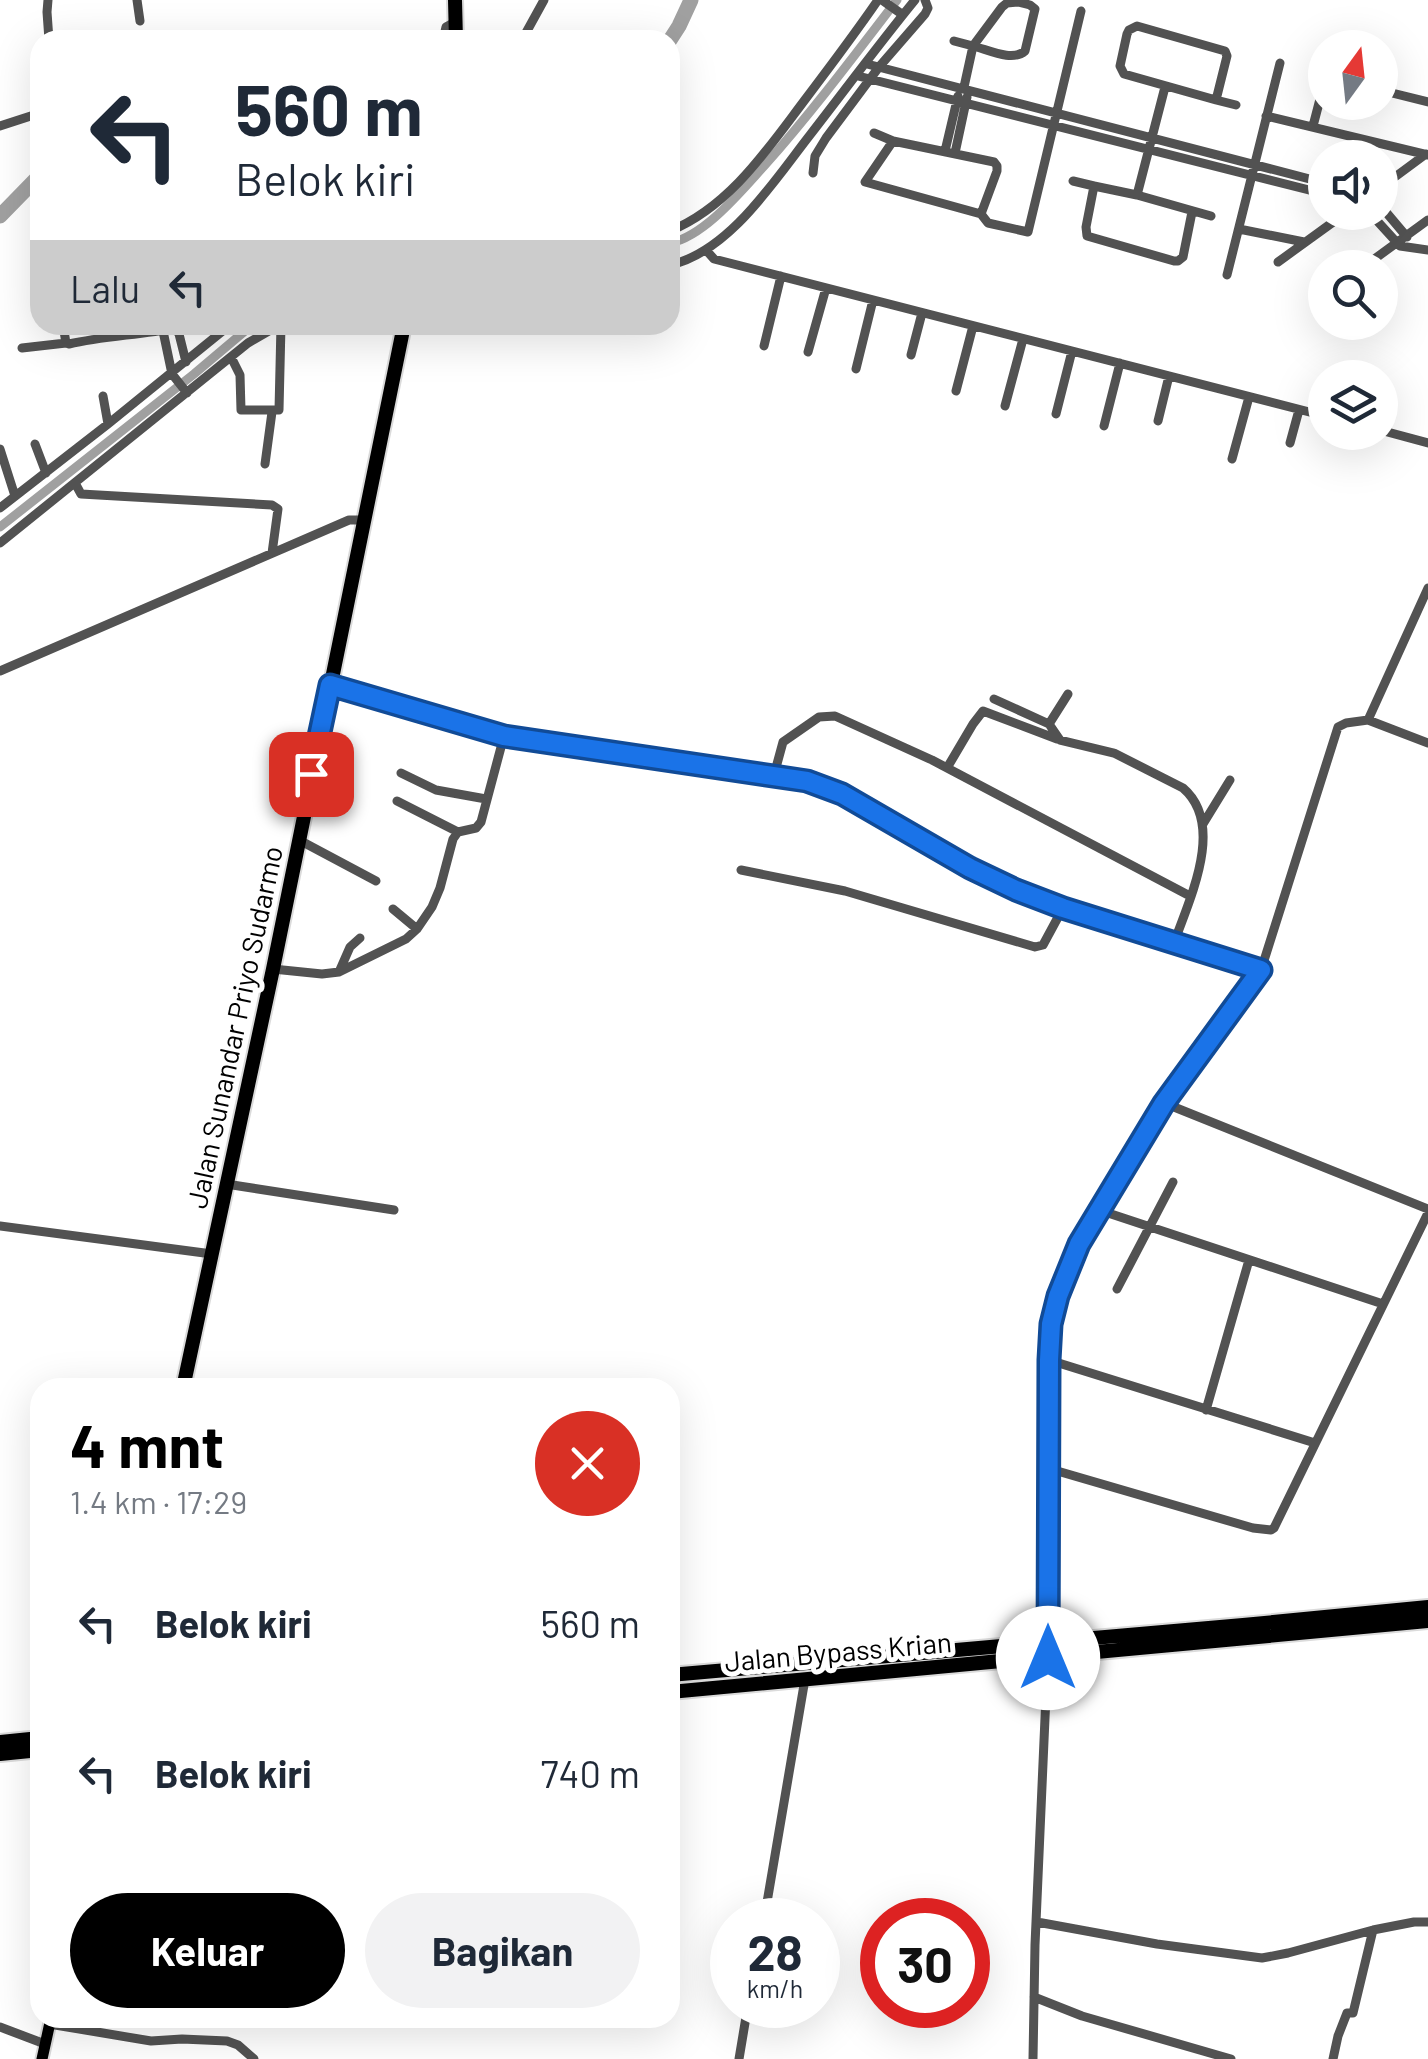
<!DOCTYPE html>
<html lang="id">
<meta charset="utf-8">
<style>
:root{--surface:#fff;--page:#f2f2f3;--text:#1f2937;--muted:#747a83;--accent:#000}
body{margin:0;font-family:Barlow,sans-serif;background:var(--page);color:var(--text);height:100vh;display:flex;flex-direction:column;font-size:38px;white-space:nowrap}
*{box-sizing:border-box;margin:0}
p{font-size:32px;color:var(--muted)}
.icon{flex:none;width:55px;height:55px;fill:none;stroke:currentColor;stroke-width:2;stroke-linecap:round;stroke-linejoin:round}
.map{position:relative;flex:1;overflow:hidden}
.drawer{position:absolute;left:30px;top:1378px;width:650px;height:650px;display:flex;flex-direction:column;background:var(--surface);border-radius:30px;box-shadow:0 10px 40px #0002}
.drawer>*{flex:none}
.guide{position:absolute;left:30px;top:30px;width:650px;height:305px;border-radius:30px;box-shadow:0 10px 40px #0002;background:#fff;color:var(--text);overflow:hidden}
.needle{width:65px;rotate:15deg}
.buttons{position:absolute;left:1308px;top:30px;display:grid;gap:20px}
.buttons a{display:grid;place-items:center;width:90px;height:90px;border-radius:50%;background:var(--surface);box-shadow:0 10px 40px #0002;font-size:50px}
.speed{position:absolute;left:710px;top:1898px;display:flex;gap:20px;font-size:50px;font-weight:700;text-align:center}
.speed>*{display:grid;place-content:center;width:130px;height:130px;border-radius:50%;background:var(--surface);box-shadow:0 10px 40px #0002;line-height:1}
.speed small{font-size:25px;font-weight:400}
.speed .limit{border:15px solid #d22;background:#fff;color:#111}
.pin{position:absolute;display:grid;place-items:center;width:85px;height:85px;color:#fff;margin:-42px;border-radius:20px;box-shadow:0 5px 15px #0006}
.me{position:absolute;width:110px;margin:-55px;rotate:0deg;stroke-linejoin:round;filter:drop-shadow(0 0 8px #0008)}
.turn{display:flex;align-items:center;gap:35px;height:210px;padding:0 40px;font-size:45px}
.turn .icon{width:130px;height:130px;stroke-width:2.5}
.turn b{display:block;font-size:70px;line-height:85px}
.then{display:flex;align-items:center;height:95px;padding:0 40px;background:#0003;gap:20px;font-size:38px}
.round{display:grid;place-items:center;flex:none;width:105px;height:105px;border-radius:52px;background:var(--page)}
.headline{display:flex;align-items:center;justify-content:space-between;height:170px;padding:0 40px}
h1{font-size:60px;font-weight:700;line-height:75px;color:var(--accent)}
.cta{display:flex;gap:20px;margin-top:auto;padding:20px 40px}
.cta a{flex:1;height:115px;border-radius:60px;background:var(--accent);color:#fff;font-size:40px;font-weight:700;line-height:115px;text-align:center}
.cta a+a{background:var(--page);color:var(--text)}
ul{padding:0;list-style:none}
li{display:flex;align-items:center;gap:30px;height:150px;padding:0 40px}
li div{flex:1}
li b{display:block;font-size:38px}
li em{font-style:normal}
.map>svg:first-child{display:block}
</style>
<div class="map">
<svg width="1428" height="2059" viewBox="0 0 1428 2059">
<rect width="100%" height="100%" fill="#fff"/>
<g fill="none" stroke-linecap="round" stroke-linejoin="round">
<!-- canal -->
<path stroke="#a0a0a0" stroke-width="9" d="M670 243C705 236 742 190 765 165 812 112 854 56 897 0
M0 527 194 374 252 325"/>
<!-- river -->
<path stroke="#a0a0a0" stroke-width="15" d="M670 40 679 26 691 0
M0 216 40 175"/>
<defs>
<path id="major" d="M42 2059 51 2018"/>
<path id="highway" d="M455 0 456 40
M183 1388 273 969 404 325
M670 1675 1243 1625 1428 1607
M670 1692 1428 1621
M0 1742 40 1738
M0 1754 40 1750"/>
</defs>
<!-- major casing -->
<use href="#major" stroke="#dbdbdb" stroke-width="15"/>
<!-- highway casing -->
<use href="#highway" stroke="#dbdbdb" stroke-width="18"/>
<!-- minor -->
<path stroke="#525252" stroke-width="9" d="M48 0 47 12 49 40
M137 0 140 21
M882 0 903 15
M1018 2 1030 5 1035 9 1025 51C1012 62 989 50 973 46L1002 7 1007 3Z
M1137 26 1225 51 1227 56 1216 100 1124 74 1120 66 1127 34 1129 30Z
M443 40 446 27 457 21
M522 40 544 0
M954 41 973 46 964 87
M867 64 1325 183
M858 76 1325 194
M1165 87 1137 195 1211 216
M1380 90 1428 102
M1216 100 1236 105
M1266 116 1428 155
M0 126 40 113
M1313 126 1325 80
M874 133 893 141 994 162 997 166V171L981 214
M893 141 865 182 981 214 988 223 1028 232 1081 11
M945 151 958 96
M955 153 967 97
M813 173 815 156 826 138 879 67 925 14 928 8 925 0
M1073 181 1094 186 1086 227 1087 236 1174 261H1178L1183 257 1192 212
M1094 186 1137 195
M1380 188 1426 154
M1380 205 1407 237
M1369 212 1400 246 1428 250
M1239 229 1304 242
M670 231C729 207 767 150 804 101 829 68 854 35 878 0
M706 250 714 259 1325 416
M1278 262 1347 212
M670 265C729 252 774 181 810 135 845 90 879 44 915 0
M1362 268 1428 220
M1227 275 1280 63
M1318 300 1325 295
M63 325 66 343 69 344C104 336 140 335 175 328L179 334 186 362
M163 331 172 374 187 393
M764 346 781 276
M22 348 66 343
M808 352 826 288
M911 355 922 313
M231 357 240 375 241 410H279L281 325
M856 369 873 300
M956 391 973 326
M103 396 108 424
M1005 406 1023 339
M1056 414 1072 351
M1158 421 1169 376
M1104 426 1120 363
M1380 430 1428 443
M1290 443 1299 410
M35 444 46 473
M0 449 15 496
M1232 459 1249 397
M265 464 272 412
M75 483 81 494 272 505 278 509 272 553
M0 508 108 424 230 325
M0 543 248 343 279 325
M0 671 349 520H364
M330 685 504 736 807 781 842 794 970 868 1016 890 1063 908 1261 970
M994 699 1049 724 1060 740 1114 753 1183 788C1226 825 1189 900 1174 943
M1368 720 1428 743
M1049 724 1068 694
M947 768 973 724 983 711 1057 739
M401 773 436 790 486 799
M774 775 783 742 819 717 835 716 932 760 1190 896
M397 801 458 832
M1203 824 1230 780
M299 840 376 881
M741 870 845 891 1035 947 1043 945 1063 908
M393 909 417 929
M273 969 322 974 339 972 406 939 417 929 432 907 440 888 453 839 458 832 476 828 481 822 504 736
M339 972 350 947 360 938
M1164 1103 1428 1209
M226 1184 394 1210
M1099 1210 1383 1304
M0 1226 212 1254
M1117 1289 1173 1182
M1049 1360 1315 1443
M1206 1410 1249 1260
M1047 1468 1253 1528 1271 1530 1274 1528 1428 1213
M764 1920 805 1679
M1037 1922 1157 1944 1262 1958 1288 1953 1373 1930 1414 1922H1428
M1034 1997 1082 2016 1231 2059
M49 2024 151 2041 182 2039 227 2041 238 2045 254 2059
M0 2027 45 2044
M739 2059 748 2005
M1033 2059 1035 1945 1048 1650 1049 1360 1051 1324 1058 1295 1079 1244 1164 1103 1261 970 1338 727 1346 723 1368 720 1428 588
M1333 2059 1338 2036 1347 2013H1353L1373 1930"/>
<!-- major -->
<use href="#major" stroke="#000" stroke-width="11"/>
<!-- highway -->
<use href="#highway" stroke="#000" stroke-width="14"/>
</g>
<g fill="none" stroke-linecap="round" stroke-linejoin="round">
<defs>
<path id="route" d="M311 774 330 685 504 736 807 781 842 794 970 868 1016 890 1063 908 1261 970 1164 1103 1079 1244 1058 1296 1051 1324 1049 1360 1048 1658"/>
</defs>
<!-- route casing -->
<use href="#route" stroke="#114b97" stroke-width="25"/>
<!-- route -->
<use href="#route" stroke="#1a73e8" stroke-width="18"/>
</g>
<g text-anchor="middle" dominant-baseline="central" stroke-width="10" stroke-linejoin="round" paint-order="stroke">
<!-- street labels -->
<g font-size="28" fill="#000" stroke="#fff">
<text transform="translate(234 1027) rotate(-78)">Jalan Sunandar Priyo Sudarmo</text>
<text transform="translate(838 1651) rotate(-5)">Jalan Bypass Krian</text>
</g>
</g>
</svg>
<div class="buttons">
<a><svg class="needle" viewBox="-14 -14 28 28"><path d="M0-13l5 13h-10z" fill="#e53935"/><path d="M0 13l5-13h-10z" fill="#747a83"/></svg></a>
<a><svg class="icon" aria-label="sound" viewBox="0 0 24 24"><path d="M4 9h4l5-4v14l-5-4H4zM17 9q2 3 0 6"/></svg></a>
<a><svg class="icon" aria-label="search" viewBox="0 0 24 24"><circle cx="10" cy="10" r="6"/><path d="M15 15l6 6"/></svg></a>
<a><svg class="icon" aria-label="layers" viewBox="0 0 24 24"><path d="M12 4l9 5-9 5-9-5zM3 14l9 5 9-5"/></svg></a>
</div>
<div class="speed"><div>28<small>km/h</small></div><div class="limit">30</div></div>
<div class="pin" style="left:311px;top:774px;background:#d93025"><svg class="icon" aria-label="arrive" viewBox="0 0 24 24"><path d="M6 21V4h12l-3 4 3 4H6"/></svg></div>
<svg class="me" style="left:1048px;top:1658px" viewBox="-20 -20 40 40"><circle r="19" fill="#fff"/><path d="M0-13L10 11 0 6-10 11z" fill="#1a73e8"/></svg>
<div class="guide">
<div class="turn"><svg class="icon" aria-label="left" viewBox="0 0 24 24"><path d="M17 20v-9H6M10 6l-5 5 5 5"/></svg><div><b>560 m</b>Belok kiri</div></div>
<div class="then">Lalu<svg class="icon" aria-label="left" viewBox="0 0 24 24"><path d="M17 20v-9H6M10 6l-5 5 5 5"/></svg></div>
</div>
<section class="drawer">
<div class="headline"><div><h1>4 mnt</h1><p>1.4 km · 17:29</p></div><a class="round" style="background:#d93025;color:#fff"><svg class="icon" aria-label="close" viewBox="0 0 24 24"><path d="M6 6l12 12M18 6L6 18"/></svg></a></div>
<ul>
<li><svg class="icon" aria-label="left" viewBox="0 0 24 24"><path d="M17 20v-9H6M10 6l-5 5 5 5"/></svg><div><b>Belok kiri</b></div><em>560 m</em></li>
<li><svg class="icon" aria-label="left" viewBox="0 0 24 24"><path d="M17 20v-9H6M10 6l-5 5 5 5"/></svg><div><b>Belok kiri</b></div><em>740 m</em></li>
</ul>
<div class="cta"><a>Keluar</a><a>Bagikan</a></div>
</section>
</div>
